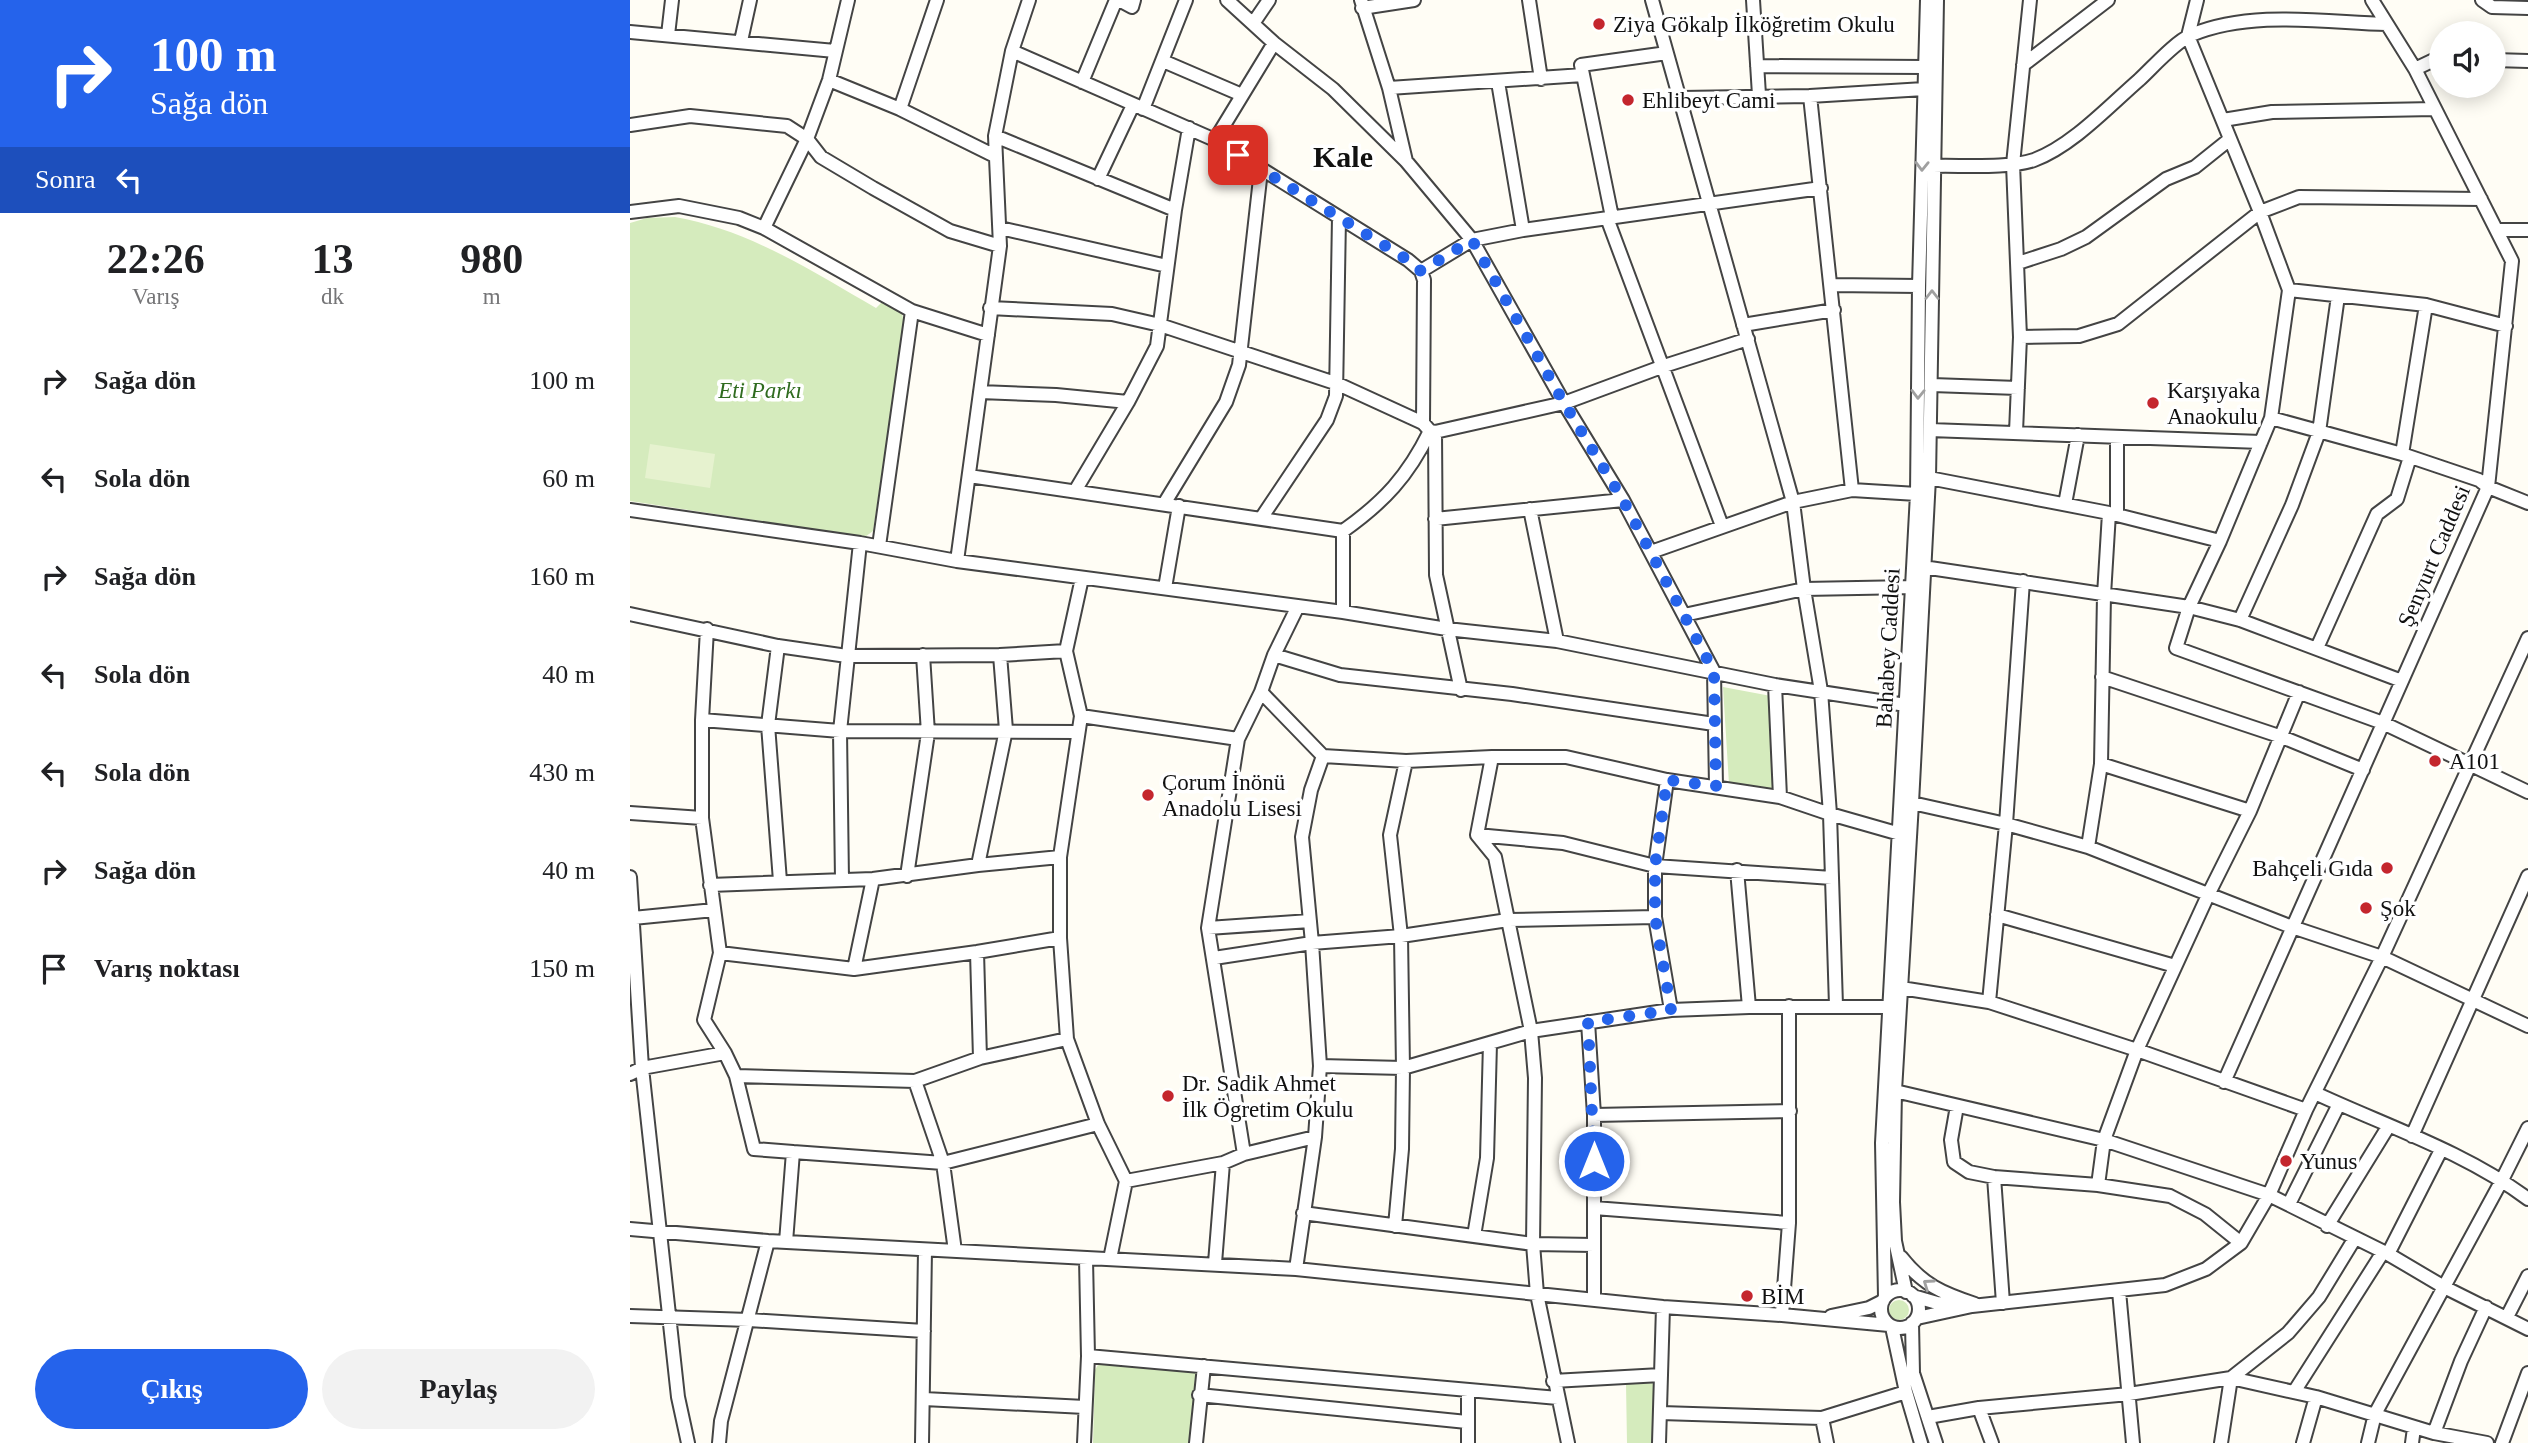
<!DOCTYPE html>
<html lang="tr">
<meta charset="utf-8">
<style>
:root{--surface:#fff;--page:#f2f2f2;--text:#202124;--muted:#757577;--accent:#2563eb}
body{margin:0;font-family:Georgia,serif;background:var(--page);color:var(--text);height:100vh;display:flex;flex-direction:column;font-size:26px;white-space:nowrap}
*{box-sizing:border-box;margin:0}
p{font-size:23px;color:var(--muted)}
.icon{flex:none;width:38px;height:38px;fill:none;stroke:currentColor;stroke-width:2;stroke-linecap:round;stroke-linejoin:round}
.map{position:relative;flex:1;overflow:hidden}
.side{display:flex;flex-direction:column;background:var(--surface);width:630px}
.side>*{flex:none}
.banner{background:#2563eb;color:#fff;overflow:hidden}
.tools{position:absolute;left:1799px;top:21px;display:grid;gap:14px}
.tools a{display:grid;place-items:center;width:77px;height:77px;border-radius:50%;background:var(--surface);box-shadow:0 4px 18px #0003;font-size:35px}
.pin{position:absolute;display:grid;place-items:center;width:60px;height:60px;color:#fff;margin:-30px;border-radius:14px;box-shadow:0 4px 10px #0006}
.me{position:absolute;width:77px;margin:-38px;rotate:0deg;stroke-linejoin:round;filter:drop-shadow(0 0 5px #0008)}
.turn{display:flex;align-items:center;gap:24px;height:147px;padding:0 35px;font-size:32px}
.turn .icon{width:91px;height:91px;stroke-width:2.5}
.turn b{display:block;font-size:49px;line-height:60px}
.then{display:flex;align-items:center;height:66px;padding:0 35px;background:#0003;gap:14px;font-size:26px}
.eta{display:flex;justify-content:space-evenly;align-items:center;height:119px;text-align:center}
.eta b{font-size:42px;font-weight:600;line-height:49px}
.button{display:flex;gap:14px;margin-top:auto;padding:14px 35px}
.button a{flex:1;height:80px;border-radius:42px;background:var(--accent);color:#fff;font-size:28px;font-weight:600;line-height:80px;text-align:center}
.button a+a{background:var(--page);color:var(--text)}
ul{padding:0;list-style:none}
li{display:flex;align-items:center;gap:21px;height:98px;padding:0 35px}
li div{flex:1}
li b{display:block;font-size:26px}
li em{font-style:normal}
main{display:flex;flex:1;min-height:0}
.map>svg:first-child{display:block}
</style>
<main>
<section class="side">
<div class="banner">
<div class="turn"><svg class="icon" aria-label="right" viewBox="0 0 24 24"><path d="M7 20v-9h11M14 6l5 5-5 5"/></svg><div><b>100 m</b>Sağa dön</div></div>
<div class="then">Sonra<svg class="icon" aria-label="left" viewBox="0 0 24 24"><path d="M17 20v-9H6M10 6l-5 5 5 5"/></svg></div>
</div>
<div class="eta">
<div><b>22:26</b><p>Varış</p></div>
<div><b>13</b><p>dk</p></div>
<div><b>980</b><p>m</p></div>
</div>
<ul>
<li><svg class="icon" aria-label="right" viewBox="0 0 24 24"><path d="M7 20v-9h11M14 6l5 5-5 5"/></svg><div><b>Sağa dön</b></div><em>100 m</em></li>
<li><svg class="icon" aria-label="left" viewBox="0 0 24 24"><path d="M17 20v-9H6M10 6l-5 5 5 5"/></svg><div><b>Sola dön</b></div><em>60 m</em></li>
<li><svg class="icon" aria-label="right" viewBox="0 0 24 24"><path d="M7 20v-9h11M14 6l5 5-5 5"/></svg><div><b>Sağa dön</b></div><em>160 m</em></li>
<li><svg class="icon" aria-label="left" viewBox="0 0 24 24"><path d="M17 20v-9H6M10 6l-5 5 5 5"/></svg><div><b>Sola dön</b></div><em>40 m</em></li>
<li><svg class="icon" aria-label="left" viewBox="0 0 24 24"><path d="M17 20v-9H6M10 6l-5 5 5 5"/></svg><div><b>Sola dön</b></div><em>430 m</em></li>
<li><svg class="icon" aria-label="right" viewBox="0 0 24 24"><path d="M7 20v-9h11M14 6l5 5-5 5"/></svg><div><b>Sağa dön</b></div><em>40 m</em></li>
<li><svg class="icon" aria-label="arrive" viewBox="0 0 24 24"><path d="M6 21V4h12l-3 4 3 4H6"/></svg><div><b>Varış noktası</b></div><em>150 m</em></li>
</ul>
<div class="button"><a>Çıkış</a><a>Paylaş</a></div>
</section>
<div class="map">
<svg width="1898" height="1443" viewBox="0 0 1898 1443">
<rect width="100%" height="100%" fill="#fffdf5"/>
<!-- green -->
<path fill="#d5ebbd" d="M45 217C119 230 182 271 246 308L253 301 272 311 274 328 243 531 235 537 0 501V223L17 218Z
M1093 687 1141 696 1146 792 1099 784Z
M1259 1310a10 10 0 1 1 20 0a10 10 0 1 1-20 0Z
M476 1364 567 1372 561 1443H463L465 1370 468 1365Z
M1027 1383 1026 1443H997L996 1384Z"/>
<!-- pitch -->
<path fill="#e6f2cf" d="M20 444 85 454 80 488 15 478Z"/>
<g fill="none" stroke-linecap="round" stroke-linejoin="round">
<defs>
<path id="minor" d="M489 0 502 7 504 0
M597 0 644 43 703 89 776 161 842 240 934 403 993 500 1084 672 1086 786
M731 0 759 88 776 161
M899 0 911 79
M1022 0 1163 502 1174 589 1191 691 1200 814 1206 1006
M1123 0 1129 95
M1567 0 1558 36 1630 212 1659 290 1641 418 1590 541 1559 607 1546 648 1753 723 1898 792
M1852 0 1862 7 1898 8
M732 8 784 0
M624 22 639 0
M0 32 205 51
M38 35 42 0
M111 41 120 0
M382 51 585 140 778 260 791 271 794 280 793 423
M1864 60 1898 61
M533 61 612 95
M1393 65 1478 0
M1127 66 1295 67
M1785 69 1806 59H1811
M199 80 270 109 365 156
M452 82 486 0
M868 82 893 230
M759 88 953 75
M1180 96 1222 490
M1051 98 1180 96 1294 89
M270 109 307 0
M513 109 556 0
M1593 120 1642 112 1805 109
M0 125 60 116 157 126 177 139 191 157 243 188 320 231 370 246
M365 136 545 210
M585 140 644 43
M1303 166C1331 165 1378 169 1404 160 1442 146 1479 106 1509 80 1523 67 1545 42 1561 35 1621 10 1693 22 1756 24
M468 179 503 105
M0 212 49 206 109 218 134 228 282 311 358 335
M982 217 951 65 1037 53
M977 218 1092 526
M134 228 177 139 199 80 218 0
M370 228 537 266
M1868 230H1898
M1388 263 1431 249 1456 237 1536 179 1565 167 1600 139
M791 271 842 240 893 230 1191 188
M1201 285 1289 286
M1659 290 1796 305 1876 326
M360 308 482 314 530 325 708 384 793 423 800 431 805 432 934 403 1034 366 1118 339
M1113 325 1204 310
M1390 337 1449 336 1488 324 1630 212 1669 197 1851 199
M1302 385 1388 388
M350 392 426 395 498 402
M1641 418 1772 454 1849 480 1858 487 1898 503
M1300 430 1631 442
M805 432 806 575 831 690
M1386 432 1390 337 1383 164 1400 0
M1487 437V515
M1772 454 1796 305
M339 476 713 531C754 502 778 476 800 431
M1299 478 1479 513 1590 541
M445 491 498 402 527 346 545 210 559 128
M534 504 596 402 609 365 631 170
M1435 504 1448 435
M900 509 927 641
M0 510 230 543 327 561 713 612 817 629 927 641 1145 685 1276 705
M632 517 697 420 706 396 709 217
M805 519 993 500
M249 546 282 311
M1021 552 1163 502 1222 490 1287 494
M327 561 370 246 365 136 382 51 399 0
M1293 567 1559 607 1610 620 1772 681
M452 578 436 651 451 716 430 857V938L437 1039 468 1124 496 1181 480 1259
M535 588 549 506
M713 612V531
M0 614 148 646 217 656 370 655 436 651
M1054 615 1174 589 1281 587
M1610 620 1662 505 1689 432 1708 296
M77 629 72 720V818L90 953 74 1020 95 1053 106 1076 124 1149 163 1152 156 1242
M148 646 138 725 150 881
M1687 648 1747 514 1767 499 1780 457
M644 655 710 675 882 694 1084 724
M1472 677 1652 737 1733 770
M1145 685 1150 797
M631 692 693 756 776 761 862 757H936L1037 780 1150 797 1200 814 1270 834
M451 716 608 739
M72 720 210 731 448 732
M862 757 847 835 865 857 901 1031 905 1078 903 1244 907 1294 938 1443
M1471 764 1620 811
M1037 780 1025 866V917L1041 1010
M1282 803 1376 824 1458 847 1662 927 1752 957 1898 1026
M0 813 72 818
M847 835 933 843 1025 866 1202 878
M1458 847 1471 764 1474 595 1479 513
M348 865 376 730 370 655
M1107 870 1119 1007
M277 876 298 733 293 655
M0 877 12 1068 48 1397 58 1443
M212 880 210 731 230 543
M80 885 243 879 348 865 430 857
M1367 915 1545 966
M3 918 84 910
M578 928 680 921
M347 952 350 1058
M90 953 224 969 347 952 430 938
M584 958 682 943 771 936 878 920 1025 917
M224 969 243 879
M1271 988 1359 1002 1507 1050 1676 1110
M1359 1002 1376 824 1393 581
M958 1022 964 1115V1299
M690 1066 773 1068 901 1031 1041 1010 1119 1007H1259
M0 1074 12 1068 95 1053
M106 1076 285 1081 350 1058 437 1039
M285 1081 313 1163 325 1251
M1594 1082 1858 487 1882 261 1785 69 1742 0
M1265 1091 1474 1140 1639 1195 1758 1254 1814 1287 1898 1329
M1685 1093C1756 1126 1835 1152 1898 1199
M1327 1106 1321 1140 1324 1162 1339 1172 1364 1177 1468 1185 1540 1196 1575 1214 1611 1243
M964 1115 1160 1111
M1782 1136 1898 876
M163 1152 313 1163 468 1124
M614 1154 578 928 608 739 631 692 644 655 668 606
M1364 1177 1373 1303
M496 1181 593 1163 614 1154 685 1137
M1468 1185 1474 1140 1507 1050 1579 893 1620 811 1669 692
M1659 1204 1709 1104
M964 1208 1159 1223
M673 1213 903 1244 964 1245
M765 1226 772 1149 773 1068 771 936 760 835 776 761
M1697 1226 1758 1127
M0 1229 138 1241 666 1269 1033 1307 1152 1315 1259 1325
M844 1236 857 1158 860 1043
M1758 1254 1811 1150
M1271 1257C1293 1285 1312 1293 1345 1304
M585 1263 593 1163
M666 1269 685 1137 690 1066 682 943 672 837 681 790 693 756
M1251 1309a19 19 0 1 1 38 0a19 19 0 1 1-38 0Z
M1489 1291 1503 1443
M1276 1292 1265 1241 1263 1202 1265 1091 1282 803 1299 478 1307 0
M1283 1296 1307 1303 1328 1305
M1255 1297 1252 1143 1287 494 1289 286 1297 0
M1152 1315 1159 1223V1006
M0 1316 119 1320 294 1331
M1201 1316 1239 1308 1253 1301
M1877 1317 1898 1276
M1287 1318 1342 1306 1535 1285 1576 1269 1611 1243 1639 1195 1676 1110 1752 957 1898 638
M1282 1323 1283 1373 1306 1443
M1262 1327 1276 1392 1291 1443
M458 1356 928 1398
M923 1381 1031 1375
M1664 1392 1753 1252
M569 1395 837 1422
M294 1399 455 1407
M1349 1408 1362 1443
M1031 1413 1192 1418 1276 1392
M1298 1417 1349 1408 1499 1394 1601 1378 1686 1397 1804 1433 1857 1443
M1192 1418 1197 1443
M1804 1433 1831 1361 1856 1307
M89 1443 91 1421 138 1241
M292 1443 295 1250
M454 1443 458 1356 456 1259
M566 1443 574 1366
M838 1443V1390
M1029 1443 1033 1307
M1591 1443 1601 1378 1658 1333 1689 1297 1725 1238
M1673 1443 1686 1397
M1738 1443 1745 1414 1872 1180 1898 1128
M1782 1443 1784 1428
M1872 1443 1898 1373"/>
</defs>
<!-- minor casing -->
<use href="#minor" stroke="#444" stroke-width="16"/>
<!-- minor -->
<use href="#minor" stroke="#fff" stroke-width="12"/>
</g>
<!-- one-way arrows -->
<defs><path id="oneway-chevron" d="M-2-3.5L2.5 0L-2 3.5" fill="none" stroke-width="1.6" stroke-linecap="round" stroke-linejoin="round" transform="scale(1.75)"/></defs>
<g stroke="#a0a0a0">
<use href="#oneway-chevron" transform="translate(1292 166) rotate(91)"/>
<use href="#oneway-chevron" transform="translate(1302 295) rotate(-90)"/>
<use href="#oneway-chevron" transform="translate(1288 394) rotate(91)"/>
<use href="#oneway-chevron" transform="translate(1298 1284) rotate(-145)"/>
</g>
<g fill="none" stroke-linecap="round" stroke-linejoin="round">
<!-- route -->
<path stroke="#2563eb" stroke-width="12" stroke-dasharray="0 21.6" d="M608 155 778 260 791 271 842 240 934 403 993 500 1084 672 1086 786 1037 780 1025 866V917L1041 1010 958 1022 964 1161"/>
</g>
<!-- markers -->
<g fill="#c4262e" stroke="#fff" stroke-width="2.5">
<circle cx="969" cy="24" r="7"/>
<circle cx="998" cy="100" r="7"/>
<circle cx="1523" cy="403" r="7"/>
<circle cx="1805" cy="761" r="7"/>
<circle cx="518" cy="795" r="7"/>
<circle cx="1757" cy="868" r="7"/>
<circle cx="1736" cy="908" r="7"/>
<circle cx="538" cy="1096" r="7"/>
<circle cx="1656" cy="1161" r="7"/>
<circle cx="1117" cy="1296" r="7"/>
</g>
<g text-anchor="middle" dominant-baseline="central" stroke-width="7" stroke-linejoin="round" paint-order="stroke">
<!-- poi labels -->
<g font-size="23" fill="#111" stroke="#fff" text-anchor="start">
<text x="983" y="24">Ziya Gökalp İlköğretim Okulu</text>
<text x="1012" y="100">Ehlibeyt Cami</text>
<text x="1537" y="390">Karşıyaka<tspan x="1537" dy="26">Anaokulu</tspan></text>
<text x="1819" y="761">A101</text>
<text x="532" y="782">Çorum İnönü<tspan x="532" dy="26">Anadolu Lisesi</tspan></text>
<text x="1743" y="868" text-anchor="end">Bahçeli Gıda</text>
<text x="1750" y="908">Şok</text>
<text x="552" y="1083">Dr. Sadik Ahmet<tspan x="552" dy="26">İlk Ögretim Okulu</tspan></text>
<text x="1670" y="1161">Yunus</text>
<text x="1131" y="1296">BİM</text>
</g>
<!-- park labels -->
<g font-size="23" font-style="italic" fill="#2f6b1f" stroke="#fff">
<text x="130" y="390">Eti Parkı</text>
</g>
<!-- street labels -->
<g font-size="23" fill="#111" stroke="#fff">
<text transform="translate(1804 556) rotate(-67)">Şenyurt Caddesi</text>
<text transform="translate(1258 648) rotate(-87)">Bahabey Caddesi</text>
</g>
<!-- district labels -->
<g font-size="30" font-weight="bold" fill="#111" stroke="#fff">
<text x="713" y="156">Kale</text>
</g>
</g>
</svg>
<div class="tools">
<a><svg class="icon" aria-label="sound" viewBox="0 0 24 24"><path d="M4 9h4l5-4v14l-5-4H4zM17 9q2 3 0 6"/></svg></a>
</div>
<div class="pin" style="left:608px;top:155px;background:#d93025"><svg class="icon" aria-label="arrive" viewBox="0 0 24 24"><path d="M6 21V4h12l-3 4 3 4H6"/></svg></div>
<svg class="me" style="left:964px;top:1161px" viewBox="-20 -20 40 40"><circle r="17" fill="#2563eb" stroke="#fff" stroke-width="3"/><path d="M0-11L8 9 0 5-8 9z" fill="#fff"/></svg>
</div>
</main>
